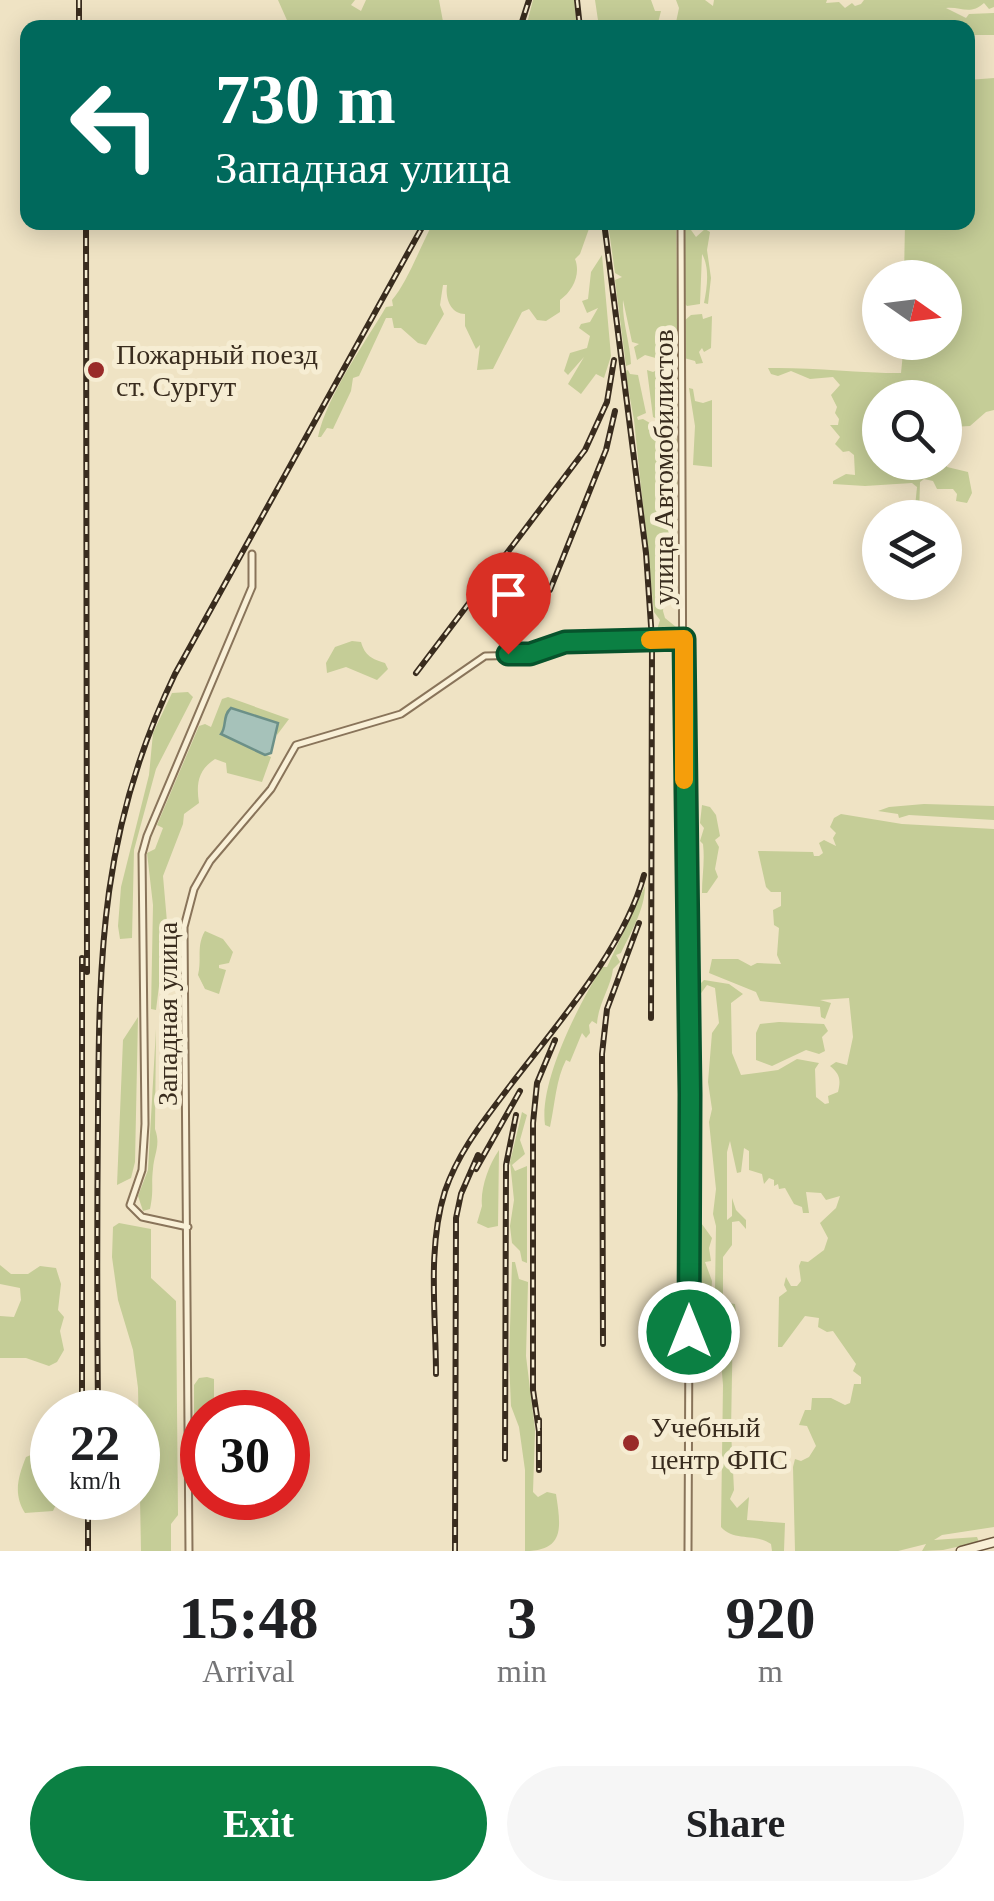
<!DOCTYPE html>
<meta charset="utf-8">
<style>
:root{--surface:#fff;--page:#f6f6f6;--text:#202124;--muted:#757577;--accent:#0b8043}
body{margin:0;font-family:Georgia,serif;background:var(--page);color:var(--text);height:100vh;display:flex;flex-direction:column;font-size:38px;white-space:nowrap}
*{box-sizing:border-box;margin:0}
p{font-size:32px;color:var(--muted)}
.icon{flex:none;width:55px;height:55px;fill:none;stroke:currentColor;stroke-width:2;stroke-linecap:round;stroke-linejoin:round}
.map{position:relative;height:1551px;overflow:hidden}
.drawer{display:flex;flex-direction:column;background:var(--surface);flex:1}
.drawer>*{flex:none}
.banner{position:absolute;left:20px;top:20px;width:955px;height:210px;border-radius:20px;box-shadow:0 5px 25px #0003;background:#00695c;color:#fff;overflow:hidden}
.needle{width:65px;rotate:104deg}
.buttons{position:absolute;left:862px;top:260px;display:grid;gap:20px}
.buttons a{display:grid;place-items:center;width:100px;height:100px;border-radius:50%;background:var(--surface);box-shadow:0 5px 25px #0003;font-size:50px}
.speed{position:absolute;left:30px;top:1390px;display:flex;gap:20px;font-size:50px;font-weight:700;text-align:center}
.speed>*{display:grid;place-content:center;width:130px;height:130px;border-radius:50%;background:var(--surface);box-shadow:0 5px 25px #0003;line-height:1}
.speed small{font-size:25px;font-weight:400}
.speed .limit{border:15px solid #d22;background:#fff;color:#111}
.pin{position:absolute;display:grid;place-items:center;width:85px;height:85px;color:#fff;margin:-102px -42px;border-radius:50% 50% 50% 0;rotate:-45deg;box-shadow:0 0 10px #0007}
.pin .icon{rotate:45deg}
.me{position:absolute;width:110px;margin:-55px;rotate:0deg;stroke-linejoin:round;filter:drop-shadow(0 0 8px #0008)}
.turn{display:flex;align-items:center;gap:35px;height:210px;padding:0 30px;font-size:45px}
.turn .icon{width:130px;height:130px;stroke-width:2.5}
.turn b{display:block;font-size:70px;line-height:85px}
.eta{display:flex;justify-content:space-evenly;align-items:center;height:170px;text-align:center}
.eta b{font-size:60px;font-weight:800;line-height:70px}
.action{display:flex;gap:20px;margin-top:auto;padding:20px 30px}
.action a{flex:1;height:115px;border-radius:60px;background:var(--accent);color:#fff;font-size:40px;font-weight:800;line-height:115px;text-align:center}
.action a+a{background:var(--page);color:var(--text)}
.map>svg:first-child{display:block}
</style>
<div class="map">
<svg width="994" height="1551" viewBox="0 0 994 1551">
<rect width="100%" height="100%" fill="#efe3c4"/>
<!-- green -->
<path fill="#c5cd97" d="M278 0H355L351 5 361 11 366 0H439L444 27H290Z
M533 0H574L577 27H526Z
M595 0H651L655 11H661L657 27H599Z
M676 0H705L713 6 714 0H827L826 3 839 2 845 8 852 3 855 6 861 4 864 0H994V7L989 9 984 3C970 16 960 6 946 8L966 18 969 14 994 13V35H968V28H742L737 25 735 28 675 27 679 8Z
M994 78V410L986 412 970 426 952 427 945 445V398H880V462H945V460L947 467 968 472 972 493 967 503 956 501 957 494 953 489H937L933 481 924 479 920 482 919 517H914L917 487 912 483 865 486 833 484V481L846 474 855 475 854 455 849 451 843 452 835 444 840 437 830 425H838L839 419 835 413 837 407 831 395 840 385 833 377 810 379 791 371 778 376 771 374 768 368C810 367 856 373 901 373L904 343 945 342V278L904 277 905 223 968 222V80Z
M433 223H591L580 254 575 259C581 274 573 291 560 300V312L546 321 537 320 529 309 522 312 493 369 477 370 480 345 476 349 465 326V314C451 314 445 299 447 285H443L440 305 444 314 426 345 418 343 401 328H394L392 318H386L359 376 353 378 351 391 333 429 327 428 321 437H318C327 395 365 343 386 307L393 306 392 300C407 283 421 245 433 223Z
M608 223H676L678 351 675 359 666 361 645 355 637 360 634 347 639 344 632 342 623 300C622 322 630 342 631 364L626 366 615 280 622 277 615 273Z
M685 223H693L691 230 696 237 705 229 710 232 707 250 711 278 708 304 704 303C707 288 710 268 702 254L700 304 687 306 683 302Z
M602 255 611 356 604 378 596 374 581 394 568 384 584 357 568 375 564 371 570 353 587 348 590 336 579 328 581 324 590 322 598 308 587 313 582 301 588 299 591 272Z
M702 314 703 319 712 316 711 348 704 352 702 348 699 352 703 363 696 364 695 361 684 358V321L691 315Z
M661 368 674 371 678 375 679 425 675 428 653 417 647 370 653 372Z
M628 370 630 374 638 375 646 413 637 417 638 420 643 419 655 426 657 435H674L678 442 677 498 667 562 664 533 658 541 661 546 665 593 663 611 665 618 676 627 673 633 667 636 656 633 660 620 654 612 634 420 625 371Z
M689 388 693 389 695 401 703 403 712 400V467L693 465 695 426Z
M352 641 361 642C365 656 372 659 385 663L388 669 377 680 346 667 327 673 326 663 335 647Z
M188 692 193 697 156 769 134 850 132 938 120 939 118 926 121 887 149 775 153 733 172 693Z
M228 697 289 719 277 735V724L256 717 222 733 271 757 262 782 227 773 226 763 215 759C198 770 196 784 199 803L184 814 183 824 163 876 167 922 156 1010 151 1009 153 905 147 853 155 849 163 828 157 825 199 726 205 724 211 727 222 699Z
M924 804 994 806V820L909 815 899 818 898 814 878 811 889 807Z
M702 805 710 807 716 815 720 836 715 840 719 847 715 869 718 877 707 893H702C702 876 705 862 703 844L700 841 704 828 700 823Z
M841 814 902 824 994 829V1527L942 1535 934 1540 977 1537 979 1542 943 1550 922 1551 926 1544 898 1551H795L793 1467 795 1459 801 1461 809 1457 816 1446 807 1426 799 1425 805 1410H811L812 1398H831L845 1405 850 1403 854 1384H861V1377L853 1371 856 1364 833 1331 827 1332 818 1327 819 1318 805 1316 782 1347H778L779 1297 787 1291 784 1285 786 1277 791 1286H797L801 1281 799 1266 801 1261 808 1262 824 1250 828 1238 820 1223 836 1208 840 1196 826 1200 821 1193 806 1192 809 1213H803L802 1207 794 1204 785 1188 779 1189 778 1184 774 1186V1180L769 1178 764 1184 762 1174 749 1170V1151L744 1148 741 1172 737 1173 730 1141 727 1152V1220L732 1216V1198L736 1210 746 1220V1229L739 1221 732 1222V1245L723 1257V1302L735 1304 736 1313 733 1317 731 1431 734 1490 730 1499 737 1508 749 1497 747 1520 785 1523 784 1551H772L771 1544C756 1533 734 1542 721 1527L723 1385 715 1289 716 1226 713 1214 716 1189 709 1122 712 1109 708 1082 712 1033 719 1023 715 988 707 985 699 996 698 986 704 980 729 984 743 994 731 1003 732 1053 741 1075 778 1070 797 1059 819 1063 815 1069 816 1097 825 1104 829 1103 828 1096 838 1092C841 1080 840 1074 830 1066L836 1062 847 1065 853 1037 849 998 820 1000 831 1003 825 1019 821 1017 820 1007 760 1001 756 992 709 973 712 959H738L751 966 757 963 781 964 777 955 779 928 774 925 773 910 781 906V892H771L766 887 758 851 813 852 814 856H819L823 853 819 843 824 840 836 846 833 838 836 833 830 827 834 818Z
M645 886C645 909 631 932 621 953L616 955 620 962 613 969C611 987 598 1004 597 1024L592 1021 589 1025 590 1033 586 1038 582 1033 570 1062 566 1060C556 1079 555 1104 550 1127L545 1125C539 1081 579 1004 602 967H607Z
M205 931 223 939 233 952 229 963 219 965V968L226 970 219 994 205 989 198 975C202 959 196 946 205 931Z
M138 1017 135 1162 131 1178 117 1185 123 1040Z
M779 1022 824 1024 828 1031 822 1037 825 1051 819 1054 806 1050 772 1066 756 1060V1033L760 1024Z
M156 1029 155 1129C161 1145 154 1154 153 1169 151 1185 154 1190 150 1209L143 1211 138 1196 148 1170Z
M522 1112 527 1115 520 1140 525 1154 512 1165 515 1171 527 1166V1263L522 1261 520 1251 512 1243 510 1226 514 1200 510 1162Z
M499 1150 498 1226 488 1228 477 1223 482 1206C480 1189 489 1164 499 1150Z
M699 1220 712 1238 709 1248 711 1261 705 1262 712 1281 709 1325 714 1334 710 1367 713 1373 703 1379 704 1367 697 1358 702 1311 698 1284Z
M119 1223 151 1229V1278L176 1301 178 1515 171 1524V1551H141L138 1388 133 1350 118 1300 112 1257 113 1227Z
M512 1262H515L519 1279 528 1282 526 1356 535 1430 533 1492 538 1497 547 1492 556 1494C561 1527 565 1551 525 1551V1470L519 1427 511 1406 509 1361Z
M0 1265 11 1274H28L40 1266 56 1268 61 1284 58 1310 64 1317 60 1331 64 1350 57 1362 49 1366 26 1358H0V1316L14 1317 21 1300 20 1288 0 1284Z
M207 1377 214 1379V1412H202V1465L195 1456 194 1446V1385L199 1378Z
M52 1418V1498H59L53 1511 25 1513C13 1494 18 1477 26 1457L43 1450 44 1439Z"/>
<!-- water -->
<path fill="#a6c2ba" stroke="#6c9088" stroke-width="2.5" d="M231 708 278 723 271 753 265 755 221 734C227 727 222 716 231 708Z"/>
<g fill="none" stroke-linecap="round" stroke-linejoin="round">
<defs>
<path id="street" d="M681 222 683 748 688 853 690 1093 688 1551
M188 1227 142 1217 130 1205 142 1170 145 1124 142 854 147 836 252 587V554
M189 1551 184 927 194 889 210 861 271 789 296 745 401 714 485 656 530 655 565 642 683 639"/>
<path id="secondary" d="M961 1551 994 1542"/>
</defs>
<!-- street casing -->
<use href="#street" stroke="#89745a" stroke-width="9"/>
<!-- secondary casing -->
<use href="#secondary" stroke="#6b553d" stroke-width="11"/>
<!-- street -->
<use href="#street" stroke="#f9f0d7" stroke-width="5"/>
<!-- secondary -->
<use href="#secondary" stroke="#f9f0d7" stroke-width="8"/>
<defs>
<path id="rail" d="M79 0V28
M577 0 580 28
M520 28 529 0
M86 222 87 972
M604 222 646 553 652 640 651 1018
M550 590 606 450 615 411
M416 673 585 450 607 402 614 360
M476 1169 520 1091
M603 1344 602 1054 607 1009 639 923
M436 1374C436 1315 427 1248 445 1191 457 1156 478 1128 500 1099 549 1033 623 953 644 875
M82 1412V958
M98 1412C97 1314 97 1215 98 1117 99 952 101 827 175 674L425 222
M539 1420V1470
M539 1431 533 1390V1123L537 1083 555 1040
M505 1459 506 1165 516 1115
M88 1498V1551
M455 1551 456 1218 461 1194 478 1155"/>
</defs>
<!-- rail casing -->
<use href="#rail" stroke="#392c1e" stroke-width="6"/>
<!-- rail -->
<use href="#rail" stroke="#f6edd3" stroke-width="2.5" stroke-dasharray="8" stroke-linecap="butt"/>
</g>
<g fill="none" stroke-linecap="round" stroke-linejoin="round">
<defs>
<path id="route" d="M508 654H530L565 642 684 639 690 1094 689 1332"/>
</defs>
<!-- route casing -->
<use href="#route" stroke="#07532c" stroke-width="25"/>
<!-- route -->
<use href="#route" stroke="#0b8043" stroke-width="18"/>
<!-- slow -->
<path stroke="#f59e0b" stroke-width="18" d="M650 640 684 639V780"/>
</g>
<!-- markers -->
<g fill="#992b29" stroke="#f6edd3" stroke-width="4">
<circle cx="96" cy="370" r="10"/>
<circle cx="631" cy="1443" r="10"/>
</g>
<g text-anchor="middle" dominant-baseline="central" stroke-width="10" stroke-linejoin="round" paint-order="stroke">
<!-- poi labels -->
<g font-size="28" fill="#392c1e" stroke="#f6edd3" text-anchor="start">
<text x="116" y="354">Пожарный поезд<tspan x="116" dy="32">ст. Сургут</tspan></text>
<text x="651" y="1427">Учебный<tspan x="651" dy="32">центр ФПС</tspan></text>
</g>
<!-- street labels -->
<g font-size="28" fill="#392c1e" stroke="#f6edd3">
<text transform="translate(663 467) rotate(-90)">улица Автомобилистов</text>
<text transform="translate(167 1014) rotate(-90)">Западная улица</text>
</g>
</g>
</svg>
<div class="buttons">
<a><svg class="needle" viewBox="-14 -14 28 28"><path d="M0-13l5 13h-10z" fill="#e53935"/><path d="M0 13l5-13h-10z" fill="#757577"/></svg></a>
<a><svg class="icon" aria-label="search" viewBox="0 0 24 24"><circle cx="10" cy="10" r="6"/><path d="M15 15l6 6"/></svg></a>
<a><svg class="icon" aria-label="layers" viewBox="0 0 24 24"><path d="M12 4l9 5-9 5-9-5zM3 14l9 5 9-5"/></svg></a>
</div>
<div class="speed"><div>22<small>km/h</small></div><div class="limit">30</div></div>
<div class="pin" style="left:508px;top:654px;background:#d93025"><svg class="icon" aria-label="arrive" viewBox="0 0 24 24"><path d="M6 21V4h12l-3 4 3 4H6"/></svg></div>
<svg class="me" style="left:689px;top:1332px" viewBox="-20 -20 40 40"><circle r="17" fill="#0b8043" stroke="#fff" stroke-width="3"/><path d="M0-11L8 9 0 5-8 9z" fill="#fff"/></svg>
<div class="banner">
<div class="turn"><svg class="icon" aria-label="left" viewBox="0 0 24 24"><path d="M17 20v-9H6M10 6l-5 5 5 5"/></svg><div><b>730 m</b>Западная улица</div></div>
</div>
</div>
<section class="drawer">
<div class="eta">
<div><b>15:48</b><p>Arrival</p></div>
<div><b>3</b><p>min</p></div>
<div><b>920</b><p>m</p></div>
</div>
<div class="action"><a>Exit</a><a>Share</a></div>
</section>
